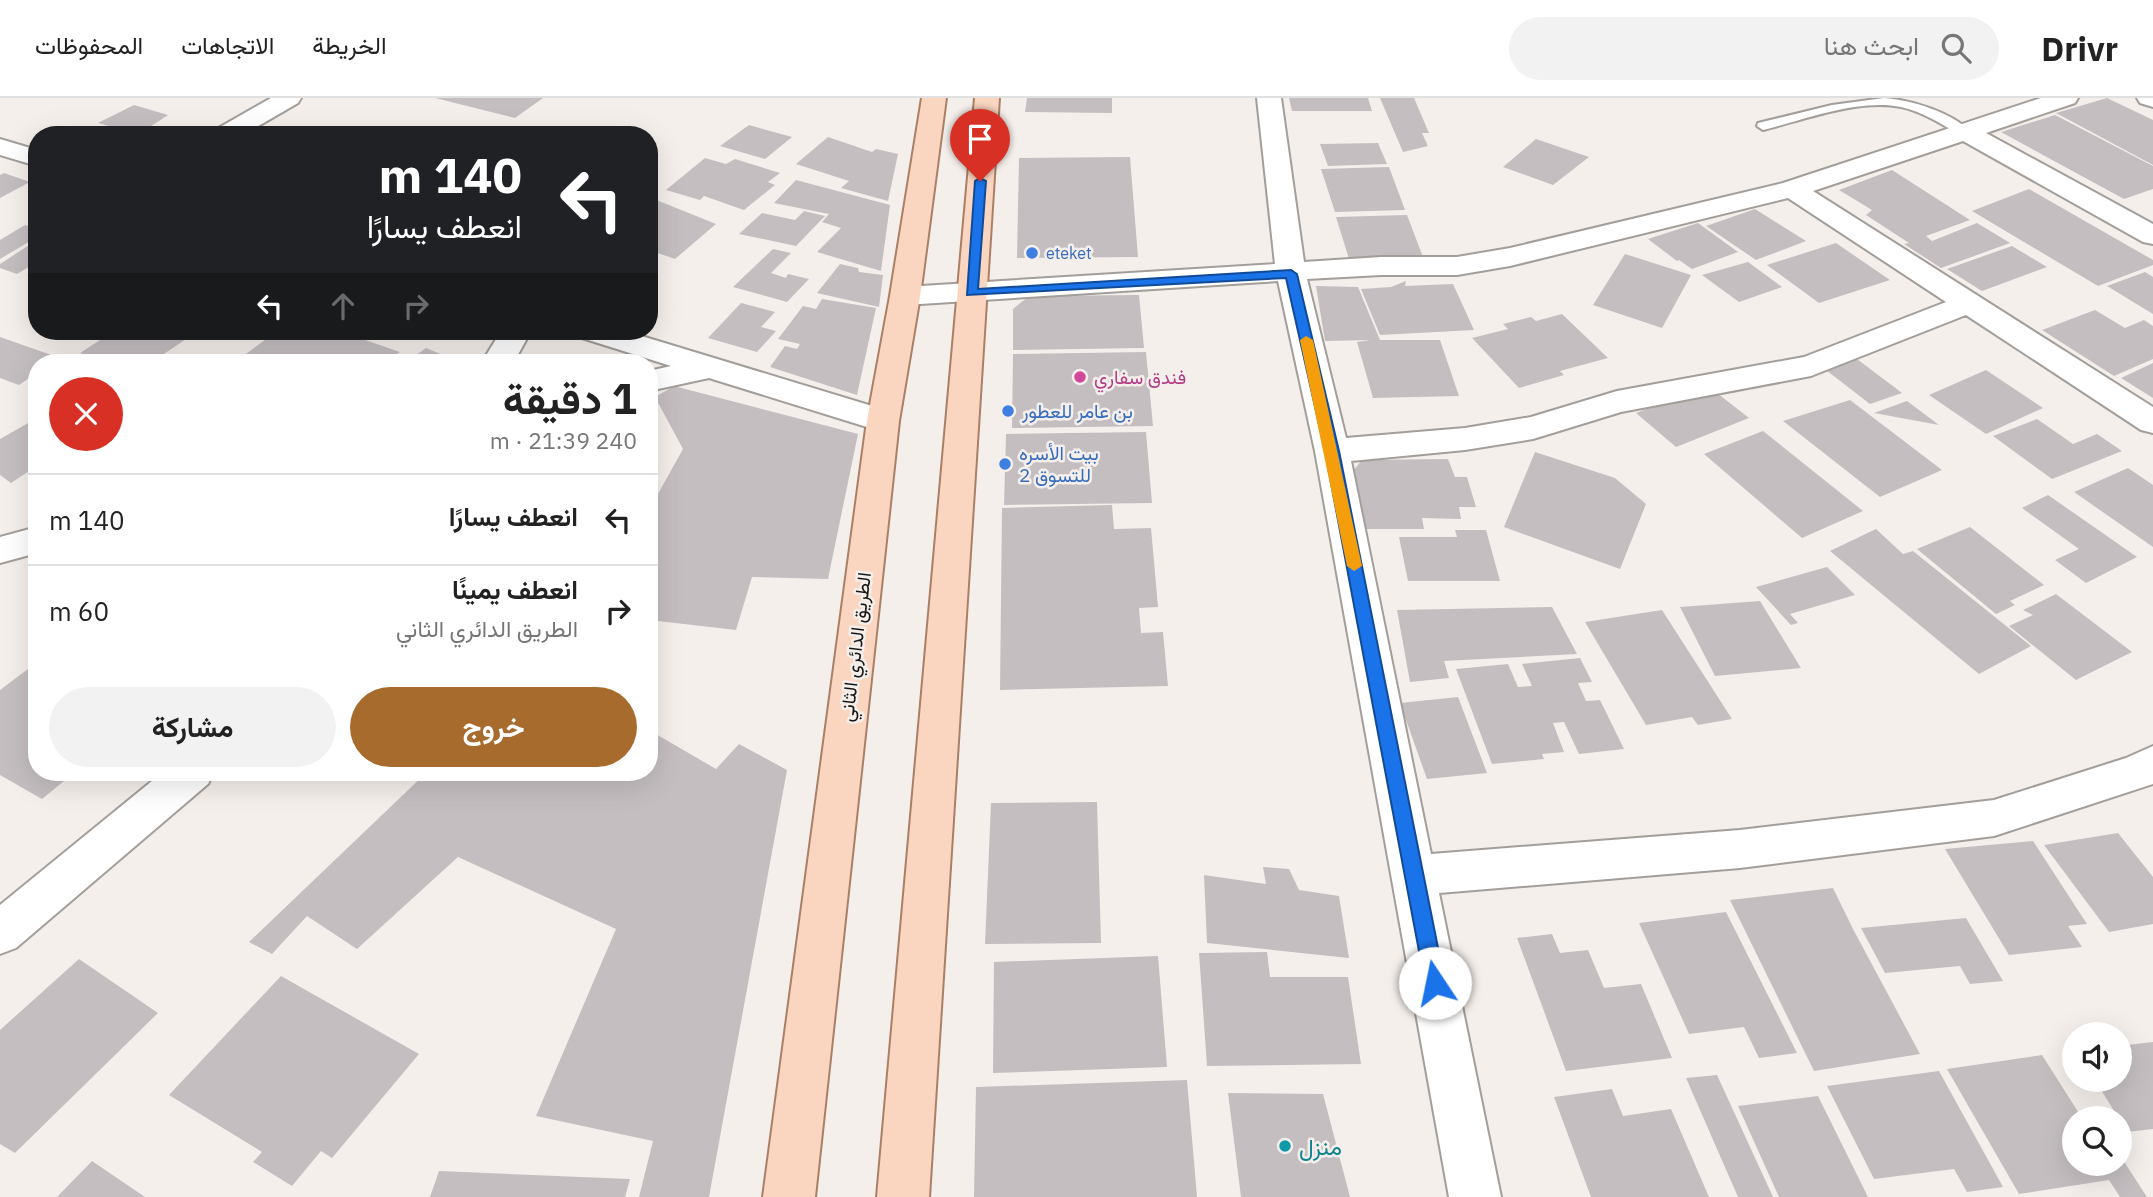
<!DOCTYPE html>
<html lang="ar">
<meta charset="utf-8">
<style>
:root{--surface:#fff;--page:#f2f2f2;--text:#222;--muted:#767676;--line:#e0e0e0;--accent:#a76b2d}
body{margin:0;font-family:"IBM Plex Sans",Vazirmatn,sans-serif;background:var(--page);color:var(--text);direction:rtl;height:100vh;display:flex;flex-direction:column;font-size:26px;white-space:nowrap}
*{box-sizing:border-box;margin:0}
p{font-size:23px;color:var(--muted)}
.icon{flex:none;width:38px;height:38px;fill:none;stroke:currentColor;stroke-width:2;stroke-linecap:round;stroke-linejoin:round}
.map{position:relative;flex:1;overflow:hidden;direction:ltr}
.side{position:absolute;left:28px;top:256px;width:630px;height:427px;display:flex;flex-direction:column;background:var(--surface);border-radius:28px;box-shadow:0 7px 28px #0002;direction:rtl}
.side>*{flex:none}
.guide{position:absolute;left:28px;top:28px;width:630px;height:214px;border-radius:28px;box-shadow:0 7px 28px #0002;direction:rtl;background:#202124;color:#fff;overflow:hidden}
.buttons{position:absolute;left:2062px;top:924px;display:grid;gap:14px}
.buttons a{display:grid;place-items:center;width:70px;height:70px;border-radius:50%;background:var(--surface);box-shadow:0 7px 28px #0002;font-size:35px}
.pin{position:absolute;display:grid;place-items:center;width:60px;height:60px;color:#fff;margin:-72px -30px;border-radius:50% 50% 50% 0;rotate:-45deg;box-shadow:0 0 7px #0007}
.pin .icon{rotate:45deg}
.me{position:absolute;width:77px;margin:-38px;rotate:349deg;stroke-linejoin:round;filter:drop-shadow(0 0 5px #0008)}
.turn{display:flex;align-items:center;gap:24px;height:147px;padding:0 21px;font-size:32px}
.turn .icon{width:91px;height:91px;stroke-width:2.5}
.turn b{display:block;font-size:49px;line-height:60px}
.lanes{display:flex;align-items:center;height:66px;padding:0 21px;background:#0003;justify-content:center;gap:35px;direction:ltr}
.lanes .off{opacity:.35}
.round{display:grid;place-items:center;flex:none;width:74px;height:74px;border-radius:37px;background:var(--page)}
.summary{display:flex;align-items:center;justify-content:space-between;height:119px;padding:0 21px}
h1{font-size:42px;font-weight:700;line-height:52px}
.action{display:flex;gap:14px;margin-top:auto;padding:14px 21px}
.action a{flex:1;height:80px;border-radius:42px;background:var(--accent);color:#fff;font-size:28px;font-weight:700;line-height:80px;text-align:center}
.action a+a{background:var(--page);color:var(--text)}
ul{padding:0;list-style:none}
li{display:flex;align-items:center;gap:21px;height:91px;padding:0 21px;border-top:2px solid var(--line)}
li div{flex:1}
li b{display:block;font-size:26px}
li em{font-style:normal}
header{display:flex;align-items:center;gap:42px;box-sizing:border-box;height:98px;padding:0 35px;background:var(--surface);border-bottom:2px solid var(--line)}
header strong{font-size:33px}
nav{display:flex;gap:38px;margin-inline-start:auto;font-size:24px}
.search{width:490px;height:63px;background:var(--page);display:flex;align-items:center;gap:18px;box-sizing:border-box;padding:0 24px;border-radius:38px;color:var(--muted);font-size:26px}
.map>svg:first-child{display:block}
</style>
<header>
<strong>Drivr</strong>
<div class="search"><svg class="icon" aria-label="search" viewBox="0 0 24 24"><circle cx="10" cy="10" r="6"/><path d="M15 15l6 6"/></svg>ابحث هنا</div>
<nav><a>الخريطة</a><a>الاتجاهات</a><a>المحفوظات</a></nav>
</header>
<div class="map">
<svg width="2153" height="1099" viewBox="0 0 2153 1099">
<rect width="100%" height="100%" fill="#f5efeb"/>
<!-- building -->
<path fill="#c4bec1" d="M435 0H543L515 20Z
M1027 0H1112V15L1025 14Z
M1289 0H1368L1372 13H1292Z
M1380 0H1414L1429 35H1422L1428 48 1403 54Z
M2107 0 2153 22V67L2056 15Z
M134 7 168 17 139 36 98 25Z
M2055 17 2153 68V91L2124 101 2001 34Z
M749 27 792 39 765 61 720 48Z
M828 39 872 54 876 51 898 56 888 103 841 90 849 83 796 66Z
M1536 41 1589 59 1553 87 1503 69Z
M1378 45 1387 66 1328 68 1320 46Z
M1130 59 1138 159 1017 160 1019 60Z
M705 60 726 66 735 61 780 75 768 84 775 87 744 112 704 98 700 102 666 92Z
M1389 69 1405 112 1335 114 1321 71Z
M1892 72 1970 122 1926 138 1932 143 1977 125 2010 145 1941 170 1904 146 1909 145 1866 117 1872 112 1839 92Z
M4 75 30 84 0 100V77Z
M796 82 890 107 881 173 817 154 841 130 822 124 829 116 774 105Z
M2029 91 2153 162V167L2098 188 1972 113Z
M649 99 716 126 675 161 649 152Z
M1755 111 1806 143 1756 162 1706 128Z
M804 113 825 118 796 148 739 136 762 115 795 122Z
M1407 117 1423 159 1349 161 1336 119Z
M1698 125 1738 154 1692 171 1679 162 1677 163 1648 141Z
M25 127 37 131V139L0 161V142Z
M37 142V164L17 176 0 170V166Z
M1836 145 1890 182 1819 205 1767 167Z
M2012 148 2047 169 1982 193 1947 171Z
M773 151 791 155 771 175 786 180 788 176 809 181 787 204 733 189Z
M1625 156 1691 177 1662 230 1593 207Z
M1748 164 1782 189 1739 204 1702 177Z
M840 166 858 170 859 174 883 177 879 209 817 195Z
M2145 174 2153 179V216L2107 188Z
M1406 183 1405 188 1453 186 1474 232 1380 237 1361 191 1391 189Z
M1316 188 1358 189 1380 242H1440L1459 298 1373 300 1357 244 1370 242 1325 243Z
M1139 197 1144 250 1013 252V211L1029 198Z
M822 201 876 210 857 297 770 269 785 248 797 251 800 246 778 241 803 208 816 211Z
M741 205 775 214 761 229 776 233 757 254 708 240Z
M2095 212 2125 230 2144 222 2153 228V261L2114 278 2042 232Z
M1562 216 1608 260 1560 273 1564 277 1519 290 1472 240 1508 231 1503 226 1531 219 1536 223Z
M114 233H198L152 264H105L80 255Z
M277 233H339L400 254 387 264H235Z
M0 239 60 260 53 264H37V275L19 287 0 280Z
M426 250 460 264H406Z
M1146 254 1153 328 1012 330 1013 256Z
M1853 258 1902 295 1870 306 1822 269Z
M2153 265V300L2121 280Z
M1986 272 2043 310 1986 336 1929 297Z
M674 288 858 336 828 481 752 479 736 532 649 522V412L683 351 655 299Z
M1708 288 1749 320 1676 349 1636 315Z
M1850 302 1942 372 1880 399 1783 323Z
M1907 303 1939 327 1874 315Z
M37 320V368L11 385 0 377V341Z
M2037 321 2073 346 2097 336 2122 353 2052 381 1993 338Z
M1763 333 1863 413 1802 440 1704 356Z
M1146 334 1152 405 1004 407 1006 336Z
M1535 354 1615 380 1646 406 1620 471 1504 429Z
M1448 361 1455 379H1467L1476 409H1459L1461 421 1422 420 1424 431H1364L1352 374 1362 362Z
M2128 370 2153 387V449L2074 394Z
M2048 397 2137 459 2086 485 2055 462 2079 451 2022 410Z
M1112 407 1114 431 1151 430 1158 509 1139 510 1141 535 1163 534 1168 588 1000 592 1002 410Z
M1970 429 2044 487 2010 503 2015 507 1996 516 1917 451Z
M1876 431 1903 456 1913 453 2031 548 1979 576 1830 453Z
M1455 432H1486L1500 483H1408L1399 439H1457Z
M1827 469 1855 497 1790 516 1798 525 1791 527 1756 489Z
M2056 496 2132 554 2076 582 2009 528 2033 517 2023 512Z
M1760 503 1801 570 1715 578 1680 509Z
M1552 509 1577 556 1444 563 1449 580 1410 584 1397 512Z
M1662 512 1732 621 1698 627 1692 619 1646 627 1585 524Z
M1580 560 1592 584 1578 585 1586 603 1600 602 1624 651 1579 656 1564 624 1553 625 1564 654 1542 656 1544 661 1492 666 1456 571 1508 566 1518 589 1532 588 1522 566Z
M28 571 37 576V674H75L42 701 0 677V592Z
M1458 599 1487 675 1427 681 1400 605Z
M649 632 716 671 739 646 787 672 709 1099H639L653 1043 536 1018 616 831 458 759 357 851 307 818 272 856 249 844 427 674H649Z
M1097 704 1101 845 985 846 991 705Z
M2118 735 2153 779V826L2109 834 2044 747Z
M2033 743 2087 826 2068 828 2082 849 2009 857 1945 751Z
M1263 769 1289 771 1299 792 1339 798 1349 860 1207 845 1204 777 1266 786Z
M1833 790 1853 831 1920 956 1814 973 1730 802Z
M1726 814 1797 955 1759 960 1744 929 1689 936 1639 825Z
M1966 820 2003 883 1970 886 1960 868 1885 875 1861 830Z
M1552 836 1560 855 1588 852 1604 890 1641 886 1672 960 1566 973 1517 840Z
M1267 854 1270 879H1348L1361 966 1207 968 1199 855Z
M1158 858 1167 969 993 975 994 864Z
M79 861 158 915 15 1055 0 1046V932Z
M281 878 419 956 332 1060 321 1053 292 1088 253 1064 262 1054 169 997Z
M2153 944V1031L2127 1034 2095 982H2119V948Z
M2042 957 2082 1020H2074V1066H2119V1056L2147 1099H2120L2109 1082 2019 1096 1947 971Z
M1939 973 2003 1089 1967 1094 1954 1071 1874 1081 1827 988Z
M1717 977 1773 1099H1738L1686 980Z
M1187 982 1197 1099H974L976 989Z
M1612 991 1623 1018 1671 1011 1709 1099H1591L1554 999Z
M1228 995 1323 996 1350 1099H1241Z
M1818 998 1868 1099H1779L1738 1008Z
M92 1063 145 1099H57Z
M439 1073 630 1081 625 1099H430Z"/>
<g fill="none" stroke-linecap="round" stroke-linejoin="round">
<defs>
<path id="lane" d="M1884 0C1912 2 1950 14 1970 33L1964 37 1959 36C1941 26 1921 13 1901 9 1860 0 1803 22 1763 32L1757 28 1758 25 1832 7Z"/>
<path id="street" d="M271 0H301L298 5 243 37H211L215 32Z
M1257 0H1281L1304 164 1381 159H1457L1510 150 1783 85 2041 0H2078L2075 5 1986 35 2153 126V146L2143 144 1963 43 1813 93 2153 309V335L2141 332 1966 217 1811 278 1621 314 1533 341 1465 352 1351 363 1431 756 1740 732 1994 702 2126 660 2153 648V686L1994 738 1740 770 1439 795 1501 1099H1449L1315 353 1278 183 905 207 894 204 890 198 894 192 905 189 1275 166ZM1788 100 1946 204 1804 259 1617 293 1531 319 1465 330 1346 340 1307 181 1381 177H1457L1510 168Z
M2137 0H2153V9L2140 5Z
M0 41 37 52V68L0 57Z
M501 233H531L514 264H482Z
M578 233H625L895 315 899 323 895 331 883 334 709 280 649 293V273L671 268 582 240Z
M37 429V455L0 465V439Z
M163 674H214L208 686 16 850 0 856V807Z"/>
<path id="primary" d="M922 0H946L920 198 899 323 815 1099H763L867 323 890 198Z
M975 0H999L929 1099H877Z"/>
</defs>
<!-- lane casing -->
<use href="#lane" stroke="#a39e99" stroke-width="4"/>
<!-- street casing -->
<use href="#street" stroke="#a39e99" stroke-width="4"/>
<!-- primary casing -->
<use href="#primary" stroke="#a98067" stroke-width="4"/>
<!-- lane -->
<use href="#lane" fill="#fff" fill-rule="evenodd"/>
<!-- street -->
<use href="#street" fill="#fff" fill-rule="evenodd"/>
<!-- primary -->
<use href="#primary" fill="#fad5bf" fill-rule="evenodd"/>
</g>
<!-- route -->
<path fill="#1a73e8" stroke="#114b97" stroke-width="2" d="M980 80 986 83 978 191 1291 172 1297 176 1339 353 1445 885 1442 891 1435 894 1428 891 1425 885 1325 353 1286 180 967 197 975 83Z"/>
<!-- slow -->
<path fill="#f59e0b" d="M1306 238 1313 242 1362 468 1354 473 1347 468 1300 242Z"/>
<!-- markers -->
<g fill="#3f7fe0" stroke="#f5efeb" stroke-width="2.5">
<circle cx="1032" cy="155" r="7"/>
<circle cx="1008" cy="313" r="7"/>
<circle cx="1005" cy="366" r="7"/>
</g>
<circle fill="#d1479c" stroke="#f5efeb" stroke-width="2.5" cx="1080" cy="279" r="7"/>
<circle fill="#0f9aa8" stroke="#f5efeb" stroke-width="2.5" cx="1285" cy="1048" r="7"/>
<g text-anchor="middle" dominant-baseline="central" stroke-width="5" stroke-linejoin="round" paint-order="stroke">
<!-- far-shop labels -->
<g font-size="16" fill="#366cbe" stroke="#f5efeb" text-anchor="start">
<text x="1046" y="155">eteket</text>
</g>
<!-- hotel labels -->
<g font-size="19" fill="#b23c85" stroke="#f5efeb" text-anchor="start">
<text x="1094" y="279">فندق سفاري</text>
</g>
<!-- shop labels -->
<g font-size="19" fill="#366cbe" stroke="#f5efeb" text-anchor="start">
<text x="1022" y="313">بن عامر للعطور</text>
<text x="1019" y="355">بيت الأسره<tspan x="1019" dy="22">للتسوق 2</tspan></text>
</g>
<!-- street labels -->
<g font-size="19" fill="#181614" stroke="#f5efeb">
<text transform="translate(855 549) rotate(-83)">الطريق الدائري الثاني</text>
</g>
<!-- near-culture labels -->
<g font-size="23" fill="#0d838f" stroke="#f5efeb" text-anchor="start">
<text x="1299" y="1048">منزل</text>
</g>
</g>
</svg>
<div class="buttons">
<a><svg class="icon" aria-label="sound" viewBox="0 0 24 24"><path d="M4 9h4l5-4v14l-5-4H4zM17 9q2 3 0 6"/></svg></a>
<a><svg class="icon" aria-label="search" viewBox="0 0 24 24"><circle cx="10" cy="10" r="6"/><path d="M15 15l6 6"/></svg></a>
</div>
<div class="pin" style="left:980px;top:83px;background:#d93025"><svg class="icon" aria-label="arrive" viewBox="0 0 24 24"><path d="M6 21V4h12l-3 4 3 4H6"/></svg></div>
<svg class="me" style="left:1435px;top:885px" viewBox="-20 -20 40 40"><circle r="19" fill="#fff"/><path d="M0-13L10 11 0 6-10 11z" fill="#1a73e8"/></svg>
<div class="guide">
<div class="turn"><svg class="icon" aria-label="left" viewBox="0 0 24 24"><path d="M17 20v-9H6M10 6l-5 5 5 5"/></svg><div><b>140 m</b>انعطف يسارًا</div></div>
<div class="lanes"><svg class="icon" aria-label="left" viewBox="0 0 24 24"><path d="M17 20v-9H6M10 6l-5 5 5 5"/></svg><svg class="icon off" aria-label="ahead" viewBox="0 0 24 24"><path d="M12 20V5M6 11l6-6 6 6"/></svg><svg class="icon off" aria-label="right" viewBox="0 0 24 24"><path d="M7 20v-9h11M14 6l5 5-5 5"/></svg></div>
</div>
<section class="side">
<div class="summary"><div><h1>1 دقيقة</h1><p>240 m · 21:39</p></div><a class="round" style="background:#d93025;color:#fff"><svg class="icon" aria-label="close" viewBox="0 0 24 24"><path d="M6 6l12 12M18 6L6 18"/></svg></a></div>
<ul>
<li><svg class="icon" aria-label="left" viewBox="0 0 24 24"><path d="M17 20v-9H6M10 6l-5 5 5 5"/></svg><div><b>انعطف يسارًا</b></div><em>140 m</em></li>
<li><svg class="icon" aria-label="right" viewBox="0 0 24 24"><path d="M7 20v-9h11M14 6l5 5-5 5"/></svg><div><b>انعطف يمينًا</b><p>الطريق الدائري الثاني</p></div><em>60 m</em></li>
</ul>
<div class="action"><a>خروج</a><a>مشاركة</a></div>
</section>
</div>
